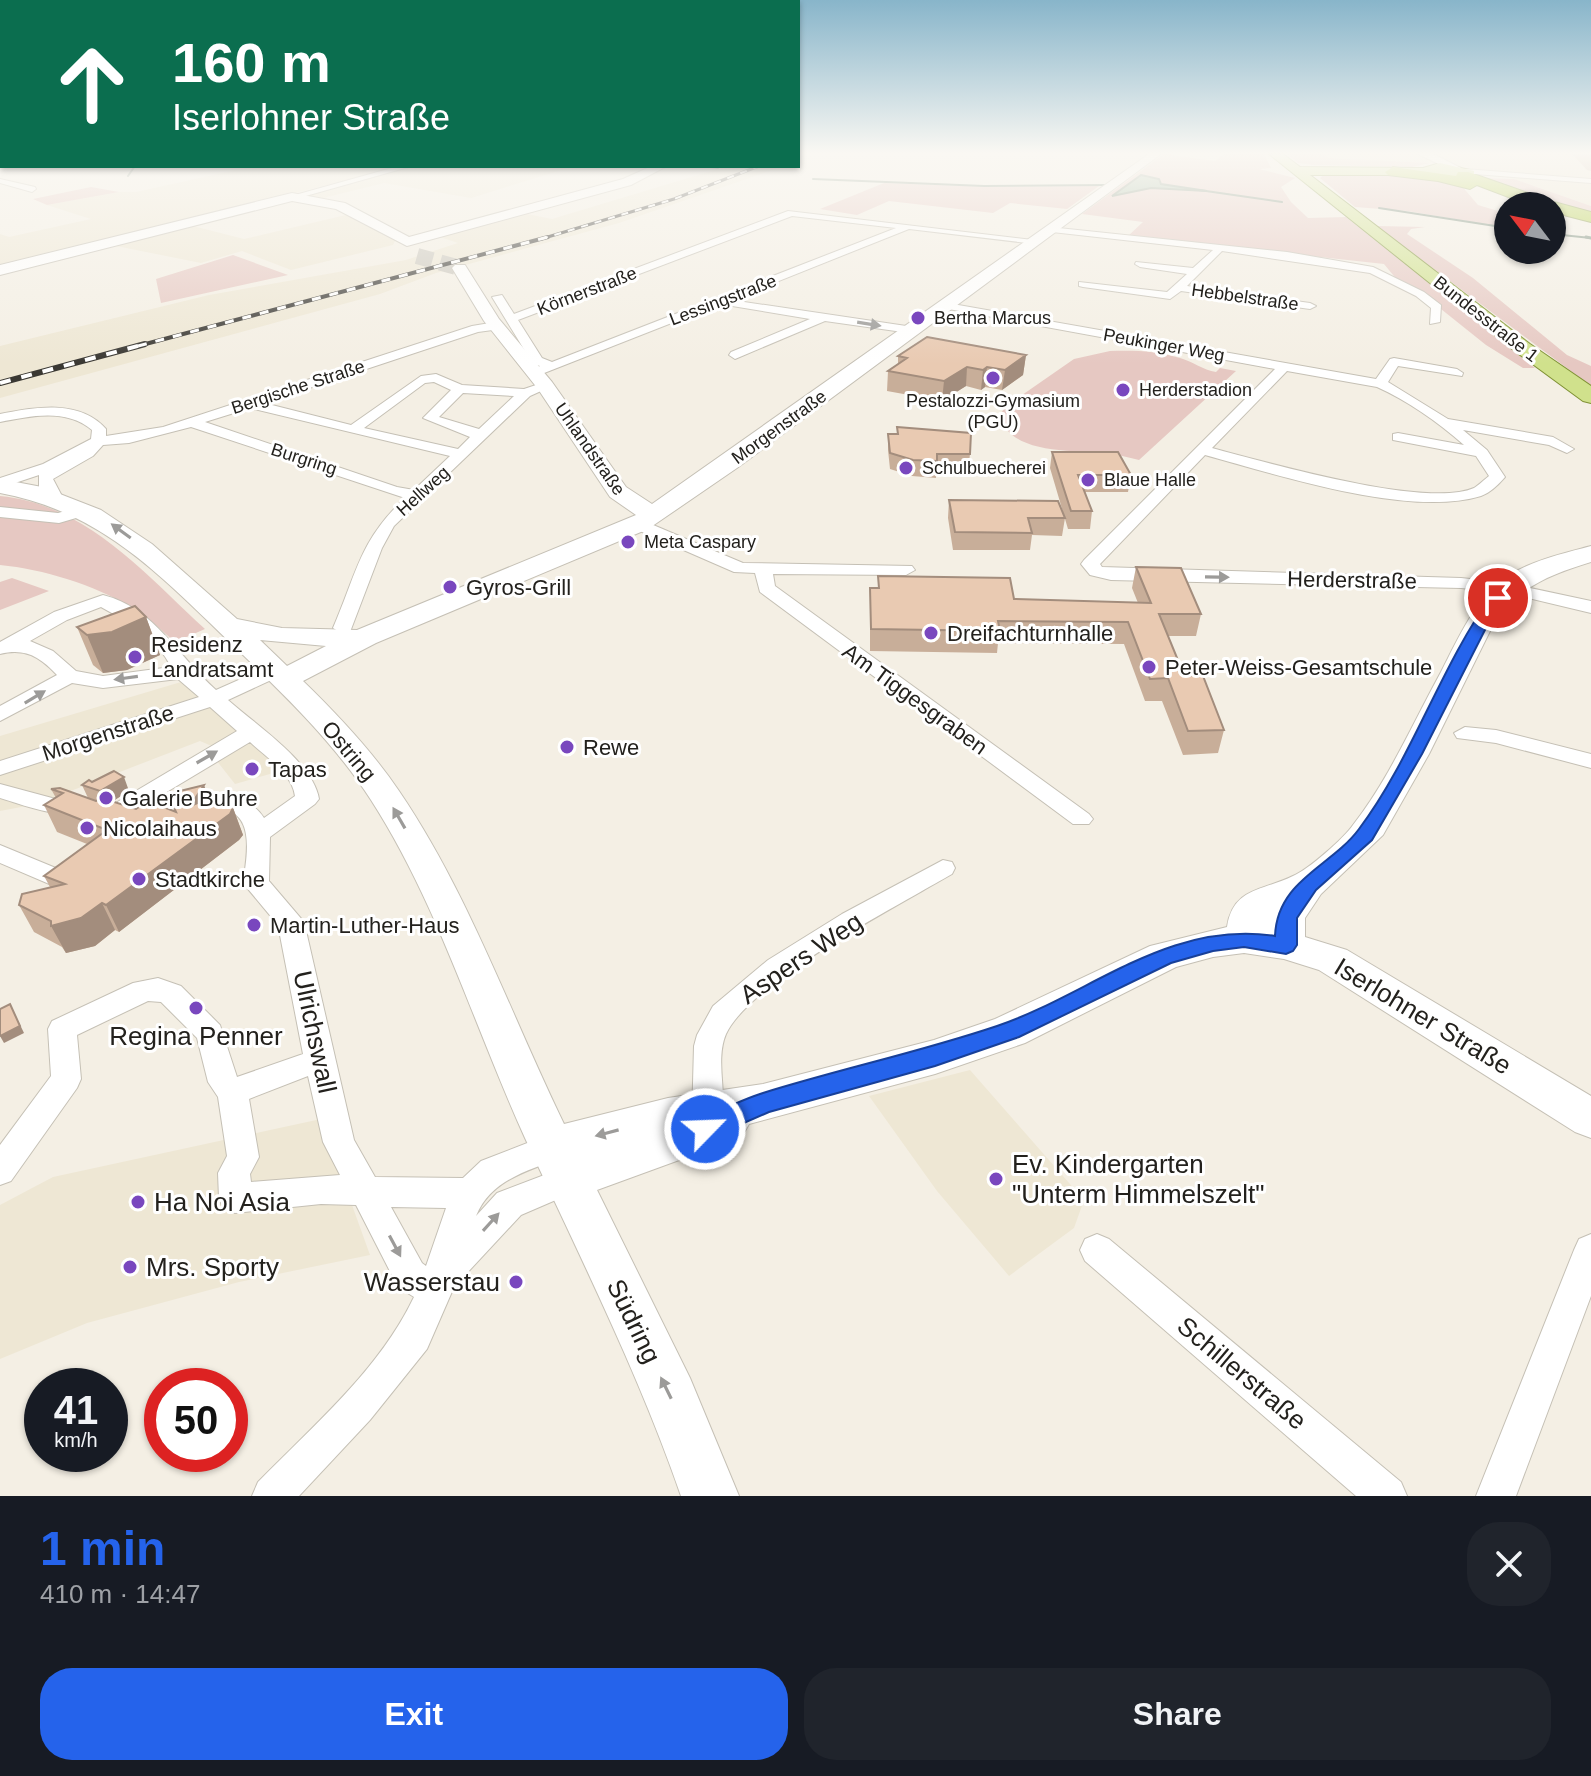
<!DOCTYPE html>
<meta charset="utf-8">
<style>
:root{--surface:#171b24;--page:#20242c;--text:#f1f3f6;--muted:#9ea1a6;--accent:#2563eb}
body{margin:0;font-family:Helvetica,sans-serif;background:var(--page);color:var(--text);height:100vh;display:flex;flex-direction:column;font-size:30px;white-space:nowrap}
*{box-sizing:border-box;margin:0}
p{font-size:26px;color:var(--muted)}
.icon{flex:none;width:44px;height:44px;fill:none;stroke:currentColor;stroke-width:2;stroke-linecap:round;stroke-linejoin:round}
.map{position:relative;height:1496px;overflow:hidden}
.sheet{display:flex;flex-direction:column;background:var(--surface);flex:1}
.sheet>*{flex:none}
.banner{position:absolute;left:0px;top:0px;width:800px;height:168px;box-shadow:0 2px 6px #0004;background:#0b6e4f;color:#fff;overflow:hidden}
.needle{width:52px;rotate:302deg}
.controls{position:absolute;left:1494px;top:192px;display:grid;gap:16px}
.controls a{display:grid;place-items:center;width:72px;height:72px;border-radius:50%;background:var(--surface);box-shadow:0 2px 6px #0004;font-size:40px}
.speed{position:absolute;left:24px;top:1368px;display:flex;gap:16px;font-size:40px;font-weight:700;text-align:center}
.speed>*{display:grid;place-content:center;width:104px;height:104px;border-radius:50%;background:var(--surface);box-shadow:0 2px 6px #0004;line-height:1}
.speed small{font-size:20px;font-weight:400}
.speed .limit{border:12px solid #d22;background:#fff;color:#111}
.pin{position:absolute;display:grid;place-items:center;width:68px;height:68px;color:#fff;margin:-34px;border:4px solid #fff;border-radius:50%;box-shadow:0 2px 8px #0007}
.me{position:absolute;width:88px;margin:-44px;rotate:66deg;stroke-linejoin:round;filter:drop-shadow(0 0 6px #0008)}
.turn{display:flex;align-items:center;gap:28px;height:168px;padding:0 40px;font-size:36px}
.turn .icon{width:104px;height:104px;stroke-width:2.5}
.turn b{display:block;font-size:56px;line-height:68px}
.round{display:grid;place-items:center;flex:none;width:84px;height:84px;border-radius:32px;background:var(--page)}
.overview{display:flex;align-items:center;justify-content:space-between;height:136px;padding:0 40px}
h1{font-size:48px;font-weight:600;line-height:60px;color:var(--accent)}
.action{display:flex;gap:16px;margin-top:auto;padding:16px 40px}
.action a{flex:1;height:92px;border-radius:32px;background:var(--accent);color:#fff;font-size:32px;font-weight:600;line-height:92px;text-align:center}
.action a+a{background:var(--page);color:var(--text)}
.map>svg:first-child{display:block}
</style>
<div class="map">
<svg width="1591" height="1496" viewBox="0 0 1591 1496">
<rect width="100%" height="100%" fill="#f4efe4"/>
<!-- built -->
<path fill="#eee7d4" d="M1324 154H1591V206L1514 179 1471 170 1430 163 1329 158Z
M254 166H403L0 267V234L9 237 91 219 47 205 119 192H136Z
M415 166H574L471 198 384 183 323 198 305 195Z
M728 166H784L619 223 436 273 380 294 0 398V346L209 295 406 260 458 243 440 237 527 214 552 219Z
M350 214 396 239 393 245 291 270 242 251 201 263 111 245 189 225 244 239Z
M181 682 291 768 235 784 209 751 214 747 200 741 37 804 0 811V736Z
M970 1070 1084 1200 1074 1228 1009 1276 937 1191 869 1096Z
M321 1119 370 1255 239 1282 87 1323 0 1359V1205L53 1177Z"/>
<!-- green -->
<path fill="#e6c8c2" d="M1164 154 1215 161 1224 154H1264L1271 168 1259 169 1295 178 1281 187 1291 202 1308 218 1346 217 1535 368H1523L1486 345 1416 289 1398 281 1384 264 1128 236 1143 222 1082 214Z
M1288 154H1324L1329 158 1430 163 1412 167 1314 165 1298 163Z
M1325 174H1415L1461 185 1478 205 1508 214V228L1407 211 1355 207 1320 178Z
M1478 178 1514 179 1591 206V214Z
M884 183 990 187 1099 186 1067 209 1010 203 993 213 889 201 857 215 820 209Z
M91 187 119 192 47 205 33 199Z
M1376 226 1425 227 1411 229 1407 234 1473 278 1567 355 1591 366V386Z
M233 255 288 275 161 303 156 279Z
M1110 351C1134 350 1157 351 1180 358 1192 361 1203 370 1216 372L1220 368 1236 371 1139 460C1131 458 1122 456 1114 454 1083 449 1009 458 1000 415L1005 407 1074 359Z
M0 496C86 504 145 574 205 629L175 642C161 630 147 616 131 607 94 585 43 569 0 565Z
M12 578 49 591 0 610V582Z"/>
<!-- water -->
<path fill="#98b69d" stroke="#758977" stroke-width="2" d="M1141 175 1159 179 1161 184 1207 191 1151 188 1112 196Z"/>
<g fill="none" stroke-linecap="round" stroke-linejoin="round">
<!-- stream-far1 -->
<path stroke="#758977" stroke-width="2" d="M701 166 718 168
M128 176 135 166
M813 179 984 186 1107 185
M1199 190 1282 202
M1379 208 1508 228
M1552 234 1591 238"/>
<!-- stream -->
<path stroke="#758977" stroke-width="3" d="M1586 237 1591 238"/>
<!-- secondary-tunnel -->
<path stroke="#cac6bc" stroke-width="16" stroke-dasharray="16 8" stroke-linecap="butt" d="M417 256 460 268"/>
<defs>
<path id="street" d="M399 166H412L295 199 288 197Z
M1465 169 1591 179V183L1462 173Z
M0 179 35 187 36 189 32 192 0 183Z
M788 211 1041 241 1036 244 909 229 731 300 913 327 919 331 917 334 825 321 735 359 729 355 731 352 810 319 720 304 534 377 528 373 540 366 533 364 492 297 502 295 514 314ZM792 216 896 228 552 362 542 358 518 320Z
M1049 227 1287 252 1373 267 1424 292 1441 305 1440 322 1430 324 1431 308 1416 296 1370 273 1222 251 1187 286 1310 303 1316 306 1310 309 1181 291 1170 299 1083 287 1079 286V282L1167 292 1187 274 1140 267 1135 264 1136 262 1193 268 1213 250 1052 232Z
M947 303 1376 379 1390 359 1394 358 1457 369 1463 373 1462 376 1398 366 1388 382 1448 419 1553 437 1574 449 1567 453 1549 445 1463 430 1487 450 1505 477C1499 484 1490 493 1481 496 1409 518 1278 475 1205 455L1100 564 1102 567 1461 578 1507 583 1591 601V613L1507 593 1461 588 1111 580 1090 575 1081 564 1084 560 1275 369 943 308V304ZM1287 371 1377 387C1408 401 1438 422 1464 445L1398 433 1393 434V440L1476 456 1489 476C1485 479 1479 485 1474 488 1427 509 1265 462 1212 448Z
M496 322 500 323V329L478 332 264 403 351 425 421 376 436 374 462 385 524 389 545 382 552 386 530 396 394 526 382 548 350 632 343 634 333 628C357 573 359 541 405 498L191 427 129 443 103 445 93 456 53 479 63 498 61 501H49L39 488V475L0 488V478L43 464 91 439 92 430C66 408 31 416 0 422V414C35 407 80 399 106 429V436L163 427 472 326ZM434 382 451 390 423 418 470 437 458 449 364 428 425 383ZM463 393 514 396 479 429 439 417ZM250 408 450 456 414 490 397 487 205 422Z
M87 505 95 510 93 513 59 523 0 517V507L58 513Z
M639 519 743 563 912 566 915 570 906 575 773 574 775 586 1089 814 1093 819 1089 824H1073L760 592 755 573 734 572 633 528 631 524 633 520Z
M103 595C155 608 179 658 216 690L268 667H282L285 671 282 675 228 700C256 725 313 762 319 799L315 804 270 837 269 881 304 922 354 1140 375 1177 463 1178 481 1161 553 1133 564 1137 569 1147 564 1157C530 1170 491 1179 476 1216L497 1193 568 1166 579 1170 584 1180 579 1190 521 1215 454 1287 427 1349 370 1420 299 1496H252L258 1482C313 1426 380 1369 414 1297L398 1287 356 1205 321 1204 235 1213 223 1208 219 1198 218 1173 227 1156 218 1097 208 1082 197 1038 161 1002 148 1001 77 1035 81 1079 77 1088 11 1181 0 1185V1145L51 1076 48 1029 52 1021 133 983 158 978 181 986 220 1025 237 1077 303 1054 278 925 243 883C246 862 255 820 229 811 218 807 206 810 196 807L192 802 196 797C220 790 250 796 264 818L295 796C292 773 267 758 250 742L125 817H109L105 812 109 807 237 731 210 707 0 775V761L199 697 178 679 103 688 72 683 0 721V706L57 675C39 656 25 648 0 654V642L54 612ZM101 607C127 621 158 639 171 667L103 676 76 671 53 651 30 641 67 620ZM308 1076 323 1142 340 1175 251 1182 250 1174 259 1157 249 1099ZM391 1207 446 1208 426 1266 422 1263Z
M1465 727 1496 730 1591 754V768L1496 743 1457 738 1454 733Z
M0 784 52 798 85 801 89 806 85 811C57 819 27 806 0 798Z
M0 845 63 871 67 877 63 883 54 886 0 863Z
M943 860 952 862 955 868 952 874C899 905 750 982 726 1034 715 1060 727 1093 722 1120L718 1129 707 1133 696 1129 692 1120 694 1046 697 1035 713 1006 768 960 842 914Z
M1097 1234 1109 1239 1401 1482 1407 1496H1356L1085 1261 1080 1250 1085 1239Z
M1591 1234V1296L1516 1496H1476L1574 1250 1579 1239Z"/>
<path id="secondary" d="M1149 154H1161L737 468 648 529 376 643 303 681C338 715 372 751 399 791 469 894 510 1013 564 1124L668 1098 763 1084 934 1040 995 1019 1150 946 1227 927C1233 887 1263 891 1293 876 1308 870 1344 838 1353 825 1389 779 1413 723 1441 672 1459 637 1476 596 1511 574 1534 560 1565 553 1591 546V562C1552 574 1520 586 1495 621L1429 754 1383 835 1321 894 1305 918V937L1347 950 1591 1096V1138L1575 1132 1319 970 1284 959 1244 953 1213 957 1176 967 1025 1043 935 1074 749 1124 745 1131 682 1159 597 1190 690 1378 739 1496H681C639 1374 579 1255 525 1138 474 1026 438 904 371 800 328 733 267 679 210 623 146 561 91 510 0 493V479L42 487 101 510 152 544 237 619 282 628 357 630 636 515 610 497 538 389 484 321 452 268 455 265H465L499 319 552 382 626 487 652 504ZM260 640 326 646 287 666Z
M1418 154H1433L1461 168 1451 170Z
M652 166H667L631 185 407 246 336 209 292 201 0 275V265L292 193 345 203 409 237 623 179Z"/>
<path id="primary" d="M1269 154H1283L1300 167 1423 168 1440 163 1474 171V177L1448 179 1434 175H1310L1530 344 1591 386V403L1583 401 1516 352Z"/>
<path id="highway" d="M1393 167 1456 176 1458 172H1468L1554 202 1591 212V222L1552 212V206H1532L1477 185 1470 189 1438 181 1388 175 1385 172Z"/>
</defs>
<!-- street casing -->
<use href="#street" stroke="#c5c0b5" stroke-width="2"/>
<!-- secondary casing -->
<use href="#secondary" stroke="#c5c0b5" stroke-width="2"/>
<!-- primary casing -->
<use href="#primary" stroke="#7f9134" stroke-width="2"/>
<!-- highway casing -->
<use href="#highway" stroke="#7f9134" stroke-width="2"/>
<!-- street -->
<use href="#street" fill="#fff" fill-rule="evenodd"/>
<!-- secondary -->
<use href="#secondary" fill="#fff" fill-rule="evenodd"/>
<!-- primary -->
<use href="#primary" fill="#d0e18c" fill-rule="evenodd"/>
<!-- highway -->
<use href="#highway" fill="#b1cd40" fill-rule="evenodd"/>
<defs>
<path id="rail-far2" d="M541 239 674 199 759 166"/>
<path id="rail-far1" d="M138 346 548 237"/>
<path id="rail" d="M0 383 145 344"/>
</defs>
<!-- rail-far2 casing -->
<use href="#rail-far2" stroke="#3a3833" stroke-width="3"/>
<!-- rail-far1 casing -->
<use href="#rail-far1" stroke="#3a3833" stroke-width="4"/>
<!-- rail casing -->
<use href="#rail" stroke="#3a3833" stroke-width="6"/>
<!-- rail-far2 -->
<use href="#rail-far2" stroke="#fff" stroke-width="2" stroke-dasharray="7" stroke-linecap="butt"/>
<!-- rail-far1 -->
<use href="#rail-far1" stroke="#fff" stroke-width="3" stroke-dasharray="9" stroke-linecap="butt"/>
<!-- rail -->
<use href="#rail" stroke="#fff" stroke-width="4" stroke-dasharray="11" stroke-linecap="butt"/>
</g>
<!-- wall -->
<path fill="#c8ae99" d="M1572 154H1591V171L1587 170Z
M1026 355 1023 375 1002 390 985 387 981 390 966 386 942 401 887 391 888 371 898 364V356Z
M897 427 970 454 968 471 936 470V478L912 476 890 469 888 450V434H897Z
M1052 452 1131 475 1128 492H1085L1092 511 1090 529H1068L1050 468Z
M949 500 1065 518 1062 536 1032 535 1030 550H953L948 518Z
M1136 567 1201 614 1196 636H1168L1184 675 1224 730 1218 753 1183 755 1162 701H1145L1124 644 998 643 997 653 870 651V588H878V576L1014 599 1138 603 1132 588Z
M146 617 160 655 127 670 103 673 93 665 77 627Z
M92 782 129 791 112 801 136 809 175 811 168 794 209 798 227 791 243 835 239 840 119 932 115 930 95 946 66 953 62 947 34 932 19 905 50 887 44 876 87 844 57 832 44 805 56 798 51 789 88 798 82 785Z"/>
<!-- shaded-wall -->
<path fill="#a38d7d" d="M1026 355 1023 375 1002 390 1005 370Z
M967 367 966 386 942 401 944 381Z
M987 367 985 387 981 390 983 370Z
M146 617 160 655 127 670 103 673 87 635Z
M124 777 129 791 107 805 100 791Z
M204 785 214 811 190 806Z
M233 808 243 835 239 840 119 932 106 905Z
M102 903 115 930 95 946 66 953 51 926Z
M10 1004 24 1033 4 1043 0 1036Z"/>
<!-- building -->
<path fill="#e9cab2" stroke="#a38d7d" stroke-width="2" d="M927 337 1026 355 1005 370 987 367 983 370 967 367 944 381 888 371 907 358 898 356Z
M897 427 971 433 970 454H937V461L913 460 890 453 888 434H898Z
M1052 452H1118L1131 475H1078L1092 511H1071Z
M949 500 1058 501 1065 518H1028L1032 533 955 532Z
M1136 567 1181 568 1201 614H1159L1184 675 1203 676 1224 730 1188 731 1168 678 1150 679 1128 622 998 621 1000 631 871 629 870 588H879L878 576 1010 578 1014 599 1151 603Z
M135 606 146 617 112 632 87 635 77 627Z
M114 771 124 777 100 791 82 785 89 780 92 782Z
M204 785 190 806 227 791 233 808 230 814 106 905 102 903 81 918 51 926V921L19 905 22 894 65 884 44 876 107 830 44 805 63 793 51 789 60 788 96 801 105 799 136 809 148 801 176 812 168 794Z
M10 1004 20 1026 0 1036V1009Z"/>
<!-- one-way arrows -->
<defs><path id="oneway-solid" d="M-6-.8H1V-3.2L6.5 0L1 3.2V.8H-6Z" transform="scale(2)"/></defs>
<g fill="#9c9b99">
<use href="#oneway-solid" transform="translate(869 324) rotate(9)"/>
<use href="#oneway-solid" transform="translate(121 531) rotate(-144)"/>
<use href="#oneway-solid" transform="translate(1217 577) rotate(1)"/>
<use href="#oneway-solid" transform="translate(126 678) rotate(172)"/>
<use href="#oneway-solid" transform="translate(35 697) rotate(-31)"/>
<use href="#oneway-solid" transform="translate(207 757) rotate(-30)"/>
<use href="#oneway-solid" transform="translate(399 818) rotate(-120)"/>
<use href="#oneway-solid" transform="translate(607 1133) rotate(165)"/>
<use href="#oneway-solid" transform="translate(491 1222) rotate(-48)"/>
<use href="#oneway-solid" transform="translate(395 1246) rotate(62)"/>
<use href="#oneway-solid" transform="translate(666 1388) rotate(-116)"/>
</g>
<!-- sky -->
<linearGradient id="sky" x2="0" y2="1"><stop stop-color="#88b5ca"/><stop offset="0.42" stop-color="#faf8f3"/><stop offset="1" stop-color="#faf8f3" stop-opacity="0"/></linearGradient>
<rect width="1591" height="364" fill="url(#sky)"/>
<!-- route -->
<path fill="#2563eb" stroke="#184099" stroke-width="2" d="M1498 593 1505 598 1490 620 1422 754 1372 840 1316 890 1297 918V945L1293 951 1286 954 1244 947 1213 951 1171 963 1019 1037 935 1066 769 1112 705 1140 696 1137 692 1129 696 1122C718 1112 740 1100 763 1093 840 1069 920 1052 997 1026 1091 994 1168 920 1275 936 1277 880 1331 867 1359 829 1412 759 1440 667 1492 595Z"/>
<!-- markers -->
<g fill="#7947be" stroke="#fff" stroke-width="3">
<circle cx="918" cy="318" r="8"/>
<circle cx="993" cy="378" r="8"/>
<circle cx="1123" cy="390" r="8"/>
<circle cx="906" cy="468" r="8"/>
<circle cx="1088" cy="480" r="8"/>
<circle cx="628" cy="542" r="8"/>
<circle cx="450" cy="587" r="8"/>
<circle cx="931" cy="633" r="8"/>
<circle cx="135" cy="657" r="8"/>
<circle cx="1149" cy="667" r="8"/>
<circle cx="567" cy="747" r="8"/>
<circle cx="252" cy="769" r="8"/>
<circle cx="106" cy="798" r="8"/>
<circle cx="87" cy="828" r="8"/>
<circle cx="139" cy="879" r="8"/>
<circle cx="254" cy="925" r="8"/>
<circle cx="196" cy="1008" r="8"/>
<circle cx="996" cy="1179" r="8"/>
<circle cx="138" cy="1202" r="8"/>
<circle cx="130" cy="1267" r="8"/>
<circle cx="516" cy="1282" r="8"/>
</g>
<g text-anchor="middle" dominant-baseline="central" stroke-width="6" stroke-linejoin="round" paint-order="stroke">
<!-- far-street labels -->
<g font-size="18" fill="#23211d" stroke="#fff">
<text transform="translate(587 291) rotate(-21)">Körnerstraße</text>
<text transform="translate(1245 297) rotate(8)">Hebbelstraße</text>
<text transform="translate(723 300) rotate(-21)">Lessingstraße</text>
<text transform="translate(1486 319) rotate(38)">Bundesstraße 1</text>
<text transform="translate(1164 345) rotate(10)">Peukinger Weg</text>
<text transform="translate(298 387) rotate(-18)">Bergische Straße</text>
<text transform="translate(779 427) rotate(-36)">Morgenstraße</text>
<text transform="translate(590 449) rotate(55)">Uhlandstraße</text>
<text transform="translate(304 459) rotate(18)">Burgring</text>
<text transform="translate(423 491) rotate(-42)">Hellweg</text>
</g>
<!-- far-poi labels -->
<g font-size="18" fill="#23211d" stroke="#fff" text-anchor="start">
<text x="934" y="318">Bertha Marcus</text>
<text x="1139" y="390">Herderstadion</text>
<text x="993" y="401" text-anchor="middle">Pestalozzi-Gymasium<tspan x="993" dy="21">(PGU)</tspan></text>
<text x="922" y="468">Schulbuecherei</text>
<text x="1104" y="480">Blaue Halle</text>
<text x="644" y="542">Meta Caspary</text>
</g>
<!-- street labels -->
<g font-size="22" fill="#23211d" stroke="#fff">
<text transform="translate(1352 580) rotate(1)">Herderstraße</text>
<text transform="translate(915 699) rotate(36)">Am Tiggesgraben</text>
<text transform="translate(108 733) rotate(-18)">Morgenstraße</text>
<text transform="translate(349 751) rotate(50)">Ostring</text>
</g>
<!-- poi labels -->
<g font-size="22" fill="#23211d" stroke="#fff" text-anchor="start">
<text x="466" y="587">Gyros-Grill</text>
<text x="947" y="633">Dreifachturnhalle</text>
<text x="151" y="644">Residenz<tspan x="151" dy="25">Landratsamt</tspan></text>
<text x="1165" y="667">Peter-Weiss-Gesamtschule</text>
<text x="583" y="747">Rewe</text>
<text x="268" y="769">Tapas</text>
<text x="122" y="798">Galerie Buhre</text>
<text x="103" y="828">Nicolaihaus</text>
<text x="155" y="879">Stadtkirche</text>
<text x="270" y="925">Martin-Luther-Haus</text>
</g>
<!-- near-street labels -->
<g font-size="26" fill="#23211d" stroke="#fff">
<text transform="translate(801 958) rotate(-34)">Aspers Weg</text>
<text transform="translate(1423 1016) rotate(31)">Iserlohner Straße</text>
<text transform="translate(315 1032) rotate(78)">Ulrichswall</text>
<text transform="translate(634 1321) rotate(64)">Südring</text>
<text transform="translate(1242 1373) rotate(40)">Schillerstraße</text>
</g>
<!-- near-poi labels -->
<g font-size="26" fill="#23211d" stroke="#fff" text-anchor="start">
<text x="196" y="1036" text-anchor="middle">Regina Penner</text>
<text x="1012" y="1164">Ev. Kindergarten<tspan x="1012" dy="30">"Unterm Himmelszelt"</tspan></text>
<text x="154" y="1202">Ha Noi Asia</text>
<text x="146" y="1267">Mrs. Sporty</text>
<text x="500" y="1282" text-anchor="end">Wasserstau</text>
</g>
</g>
</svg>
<div class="controls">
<a><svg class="needle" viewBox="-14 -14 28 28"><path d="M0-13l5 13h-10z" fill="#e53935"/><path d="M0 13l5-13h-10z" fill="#9ea1a6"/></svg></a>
</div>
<div class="speed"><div>41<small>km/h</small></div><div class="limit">50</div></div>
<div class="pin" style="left:1498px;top:598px;background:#d93025"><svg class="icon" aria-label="arrive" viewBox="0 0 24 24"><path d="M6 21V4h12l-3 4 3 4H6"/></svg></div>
<svg class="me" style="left:705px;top:1129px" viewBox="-20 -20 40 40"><circle r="17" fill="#2563eb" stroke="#fff" stroke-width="3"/><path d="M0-11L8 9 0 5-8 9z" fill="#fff"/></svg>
<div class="banner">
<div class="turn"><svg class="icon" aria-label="ahead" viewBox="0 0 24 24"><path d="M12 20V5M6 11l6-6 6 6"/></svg><div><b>160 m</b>Iserlohner Straße</div></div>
</div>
</div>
<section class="sheet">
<div class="overview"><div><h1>1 min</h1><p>410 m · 14:47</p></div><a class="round"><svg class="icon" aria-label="close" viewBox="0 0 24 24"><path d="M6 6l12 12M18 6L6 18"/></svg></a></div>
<div class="action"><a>Exit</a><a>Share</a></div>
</section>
